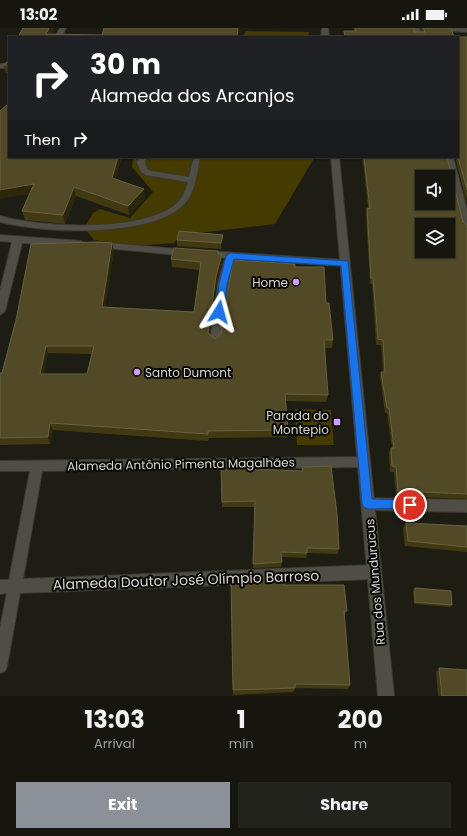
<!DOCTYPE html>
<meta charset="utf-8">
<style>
:root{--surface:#16160f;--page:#23231d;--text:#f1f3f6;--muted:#9e9f9e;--line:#35352f;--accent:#8c9099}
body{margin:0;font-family:Poppins,sans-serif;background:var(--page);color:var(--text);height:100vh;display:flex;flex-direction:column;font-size:15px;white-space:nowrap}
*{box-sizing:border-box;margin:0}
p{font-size:13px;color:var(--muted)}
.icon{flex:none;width:22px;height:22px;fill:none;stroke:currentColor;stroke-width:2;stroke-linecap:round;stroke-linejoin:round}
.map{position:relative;height:668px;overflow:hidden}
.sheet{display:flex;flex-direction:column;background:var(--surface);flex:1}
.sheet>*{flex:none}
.banner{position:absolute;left:8px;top:8px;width:451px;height:122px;border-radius:0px;box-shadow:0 1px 3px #0004,0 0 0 1px var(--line);background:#202124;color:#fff;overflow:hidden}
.tools{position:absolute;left:415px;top:142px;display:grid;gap:8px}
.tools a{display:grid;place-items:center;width:40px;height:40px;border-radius:0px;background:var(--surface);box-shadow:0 1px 3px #0004,0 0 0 1px var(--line);font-size:20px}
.pin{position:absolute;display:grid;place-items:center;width:34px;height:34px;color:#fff;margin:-17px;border:2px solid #fff;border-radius:50%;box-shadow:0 1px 4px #0007}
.me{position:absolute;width:44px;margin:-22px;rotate:8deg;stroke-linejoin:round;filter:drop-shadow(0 0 3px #0008)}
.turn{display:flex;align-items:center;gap:14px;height:84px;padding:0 16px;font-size:18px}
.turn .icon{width:52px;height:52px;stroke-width:2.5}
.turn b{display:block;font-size:28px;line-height:34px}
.then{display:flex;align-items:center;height:38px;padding:0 16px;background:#0003;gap:8px;font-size:15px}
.eta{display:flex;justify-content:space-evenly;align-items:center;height:68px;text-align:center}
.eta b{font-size:24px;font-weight:700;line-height:28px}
.button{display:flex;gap:8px;margin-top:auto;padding:8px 16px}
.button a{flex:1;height:46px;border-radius:0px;background:var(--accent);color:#fff;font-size:16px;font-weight:700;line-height:46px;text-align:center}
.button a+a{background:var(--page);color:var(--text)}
.status{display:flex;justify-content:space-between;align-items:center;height:28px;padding:0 20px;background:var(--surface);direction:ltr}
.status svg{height:11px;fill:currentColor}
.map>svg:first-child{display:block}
</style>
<div class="status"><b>13:02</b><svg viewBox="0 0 49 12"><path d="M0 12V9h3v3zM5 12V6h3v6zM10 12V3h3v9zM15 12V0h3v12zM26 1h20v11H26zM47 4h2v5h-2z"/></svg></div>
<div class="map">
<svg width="467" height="668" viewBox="0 0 467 668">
<rect width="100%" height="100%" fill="#1e1d14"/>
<!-- green -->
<path fill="#453a00" d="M246 3 309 4V9H242Z
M133 129H313V132L275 196 181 207 174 215 134 218 94 212 84 200 93 185 100 181 130 190 153 164 132 139Z
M295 381 331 382 334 417H297Z"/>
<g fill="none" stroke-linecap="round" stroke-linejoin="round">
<defs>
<path id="service" d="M60 0H66L61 9H55Z
M0 36H9V40H0Z
M141 129H147L145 134 147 141 151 143 189 149 194 129H200C197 146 195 168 181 179 144 210 44 205 0 194V188C41 200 144 205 177 175 183 170 186 161 188 154L146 147 141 144 137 134Z"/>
<path id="minor" d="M413 0H419L422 9H414Z
M445 129H453L467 182V203L462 200Z
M0 207 81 213 86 216 81 219 22 215 5 283 0 287V263L12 214 0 213Z
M98 214 188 222 193 225 188 228 95 219 93 217 95 215Z
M208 223 345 232 350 235 345 238 234 231 228 256 220 313 215 317 210 313 218 256 225 230 205 228 203 226Z
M362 429 366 430 368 434 366 438 362 439 42 443 23 551 373 537 378 539 380 544 378 549 373 551 20 565 7 638 5 643 0 645V600L7 565 0 566V552H9L30 443H0V433Z
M368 470 467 472V484L368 482 363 480 362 476 363 472Z"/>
<path id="tertiary" d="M322 0H328L329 9H321Z
M426 0H467V4L429 2Z
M331 129H339L394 668H378Z"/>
</defs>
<!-- service casing -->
<use href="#service" stroke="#3a3934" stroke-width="2"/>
<!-- minor casing -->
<use href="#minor" stroke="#3a3934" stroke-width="2"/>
<!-- tertiary casing -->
<use href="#tertiary" stroke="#3a3934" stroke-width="2"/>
<!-- service -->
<use href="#service" fill="#504e44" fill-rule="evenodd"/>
<!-- minor -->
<use href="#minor" fill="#504e44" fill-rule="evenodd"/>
<!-- tertiary -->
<use href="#tertiary" fill="#504e44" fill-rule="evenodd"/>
</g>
<!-- wall -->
<path fill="#413911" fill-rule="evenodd" d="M353 0H414V4H421L420 0H451L454 9H467V176L455 129H458V9H344V3H354Z
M9 26V45H6L3 37 8 33Z
M9 129H122L115 151 145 170 129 187 76 168 65 196 25 192 22 183 29 166Z
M357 129H447L463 194 467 197V471L396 468 394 444H390L389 425 391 420H392L387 385H385L380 349 381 344H383L381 317H376L372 256H370L366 187 367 180H368L364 143 362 129Z
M177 212 223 213 221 221 177 218Z
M114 223 105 279 194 284 200 242 172 239 171 231 218 223V226L222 234 217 256 209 306 215 311 295 239 326 275 333 312 332 320H325L328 367 326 374 286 373 288 402 287 409 209 410 208 413 53 402 50 416 0 417V345H2ZM48 325 92 326 87 346H44Z
M221 438 250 441 302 443V439L339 521 338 526 307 525 306 530 281 529 282 534 281 539 253 540 255 479H222Z
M406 495 467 498V524L405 518 403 500Z
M231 552 284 557 347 583 344 588 350 657 348 661 295 660 294 664 233 667Z
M415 560 452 577 451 579 414 576 413 562Z
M439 640 467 668H438L436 644Z"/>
<!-- shaded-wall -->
<path fill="#2c270a" d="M49 0H54V2L51 9 46 6Z
M118 129H122L113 159 112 150Z
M34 156 36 165 0 171V162Z
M74 159 76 168 65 196 63 187Z
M144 161 145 170 129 187 128 178Z
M223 207V213L221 221V215Z
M112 215 114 223 104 286 102 279Z
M222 226V234L217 256 209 313 208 305 216 248Z
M46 318 48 325 43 353 40 346Z
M50 395 53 402 50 416 48 409Z"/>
<!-- building -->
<path fill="#524a26" stroke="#676041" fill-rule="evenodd" d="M23 0H49L46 6 102 7 104 0H238L237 9H18Z
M355 0H414V4H425L423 0H451L454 9H467V162L458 129V9H345L344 3H356Z
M9 26V37H3L8 33Z
M9 75V129H118L112 150 144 161 128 178 74 159 63 187 22 183 34 156 0 162V83Z
M364 129H447L463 194 467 197V466L398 463 396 439 392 438 391 420H394L389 380H387L381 344H385L383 312 378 311 373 250H371L367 180 370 181ZM422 149H448V175H422ZM422 197H448V223H422Z
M179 203 223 207 221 215 177 212Z
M93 214 112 215 102 279 194 284 201 234 171 231 174 220 218 223V226H222L216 248 208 305 215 311 221 306 233 232 295 236V239H324L326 275H329L333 312H324L328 367 285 366 288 402 208 403V406L50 395 48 409 0 410V345H2L16 292 31 216ZM46 318H94L87 346H40Z
M221 438H250V441L303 443 302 439 331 438 337 486 339 521 307 520V525L281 524 282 534 253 536 255 473 222 474Z
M406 495 467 498V519L408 513Z
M283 550 284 557H344L347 583H344L350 657 295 656V660L233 662 231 552Z
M415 560 451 563 452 577 415 574Z
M439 640 467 642V668H442Z"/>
<!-- route -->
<path fill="#1a73e8" stroke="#114b97" d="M230 225 348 233 372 471 410 472 414 474 415 477 414 480 368 481 364 479 362 476 341 238 234 231 227 256 224 284 219 288 215 284 219 256 226 228Z"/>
<!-- markers -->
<g fill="#d09dff" stroke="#080704" stroke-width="1.5">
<circle cx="296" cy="254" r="4"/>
<circle cx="137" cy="344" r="4"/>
<rect x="333" y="390" width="8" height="8" rx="2"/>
</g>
<g text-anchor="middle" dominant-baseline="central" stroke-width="4" stroke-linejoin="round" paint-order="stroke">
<!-- poi labels -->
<g font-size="12" fill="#d8d7d2" stroke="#080704" text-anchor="end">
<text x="288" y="254">Home</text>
<text x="145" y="344" text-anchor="start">Santo Dumont</text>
<text x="329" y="387">Parada do<tspan x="329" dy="14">Montepio</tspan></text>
</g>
<!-- street labels -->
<g font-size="12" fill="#d8d7d2" stroke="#080704">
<text transform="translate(181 436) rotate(-1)">Alameda Antônio Pimenta Magalhães</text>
<text transform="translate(375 554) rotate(-95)">Rua dos Mundurucus</text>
</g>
<!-- near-street labels -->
<g font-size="14" fill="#d8d7d2" stroke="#080704">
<text transform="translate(186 552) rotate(-2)">Alameda Doutor José Olímpio Barroso</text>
</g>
</g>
</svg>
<div class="tools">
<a><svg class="icon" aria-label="sound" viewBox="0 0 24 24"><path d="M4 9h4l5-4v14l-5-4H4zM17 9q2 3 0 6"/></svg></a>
<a><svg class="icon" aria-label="layers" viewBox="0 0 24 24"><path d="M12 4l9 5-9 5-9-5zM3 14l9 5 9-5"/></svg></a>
</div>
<div class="pin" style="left:410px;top:477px;background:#d93025"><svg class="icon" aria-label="arrive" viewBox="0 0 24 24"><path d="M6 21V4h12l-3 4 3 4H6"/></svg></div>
<svg class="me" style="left:219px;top:284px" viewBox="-20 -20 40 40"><path d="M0-17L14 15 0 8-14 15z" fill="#1a73e8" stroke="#fff" stroke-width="4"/></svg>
<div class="banner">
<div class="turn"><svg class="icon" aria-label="right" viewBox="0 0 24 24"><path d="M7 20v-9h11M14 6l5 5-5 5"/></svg><div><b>30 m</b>Alameda dos Arcanjos</div></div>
<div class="then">Then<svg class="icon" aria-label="right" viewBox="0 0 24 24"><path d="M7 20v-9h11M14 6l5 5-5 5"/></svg></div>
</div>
</div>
<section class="sheet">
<div class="eta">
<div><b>13:03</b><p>Arrival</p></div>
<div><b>1</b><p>min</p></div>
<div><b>200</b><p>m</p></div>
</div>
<div class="button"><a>Exit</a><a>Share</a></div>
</section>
